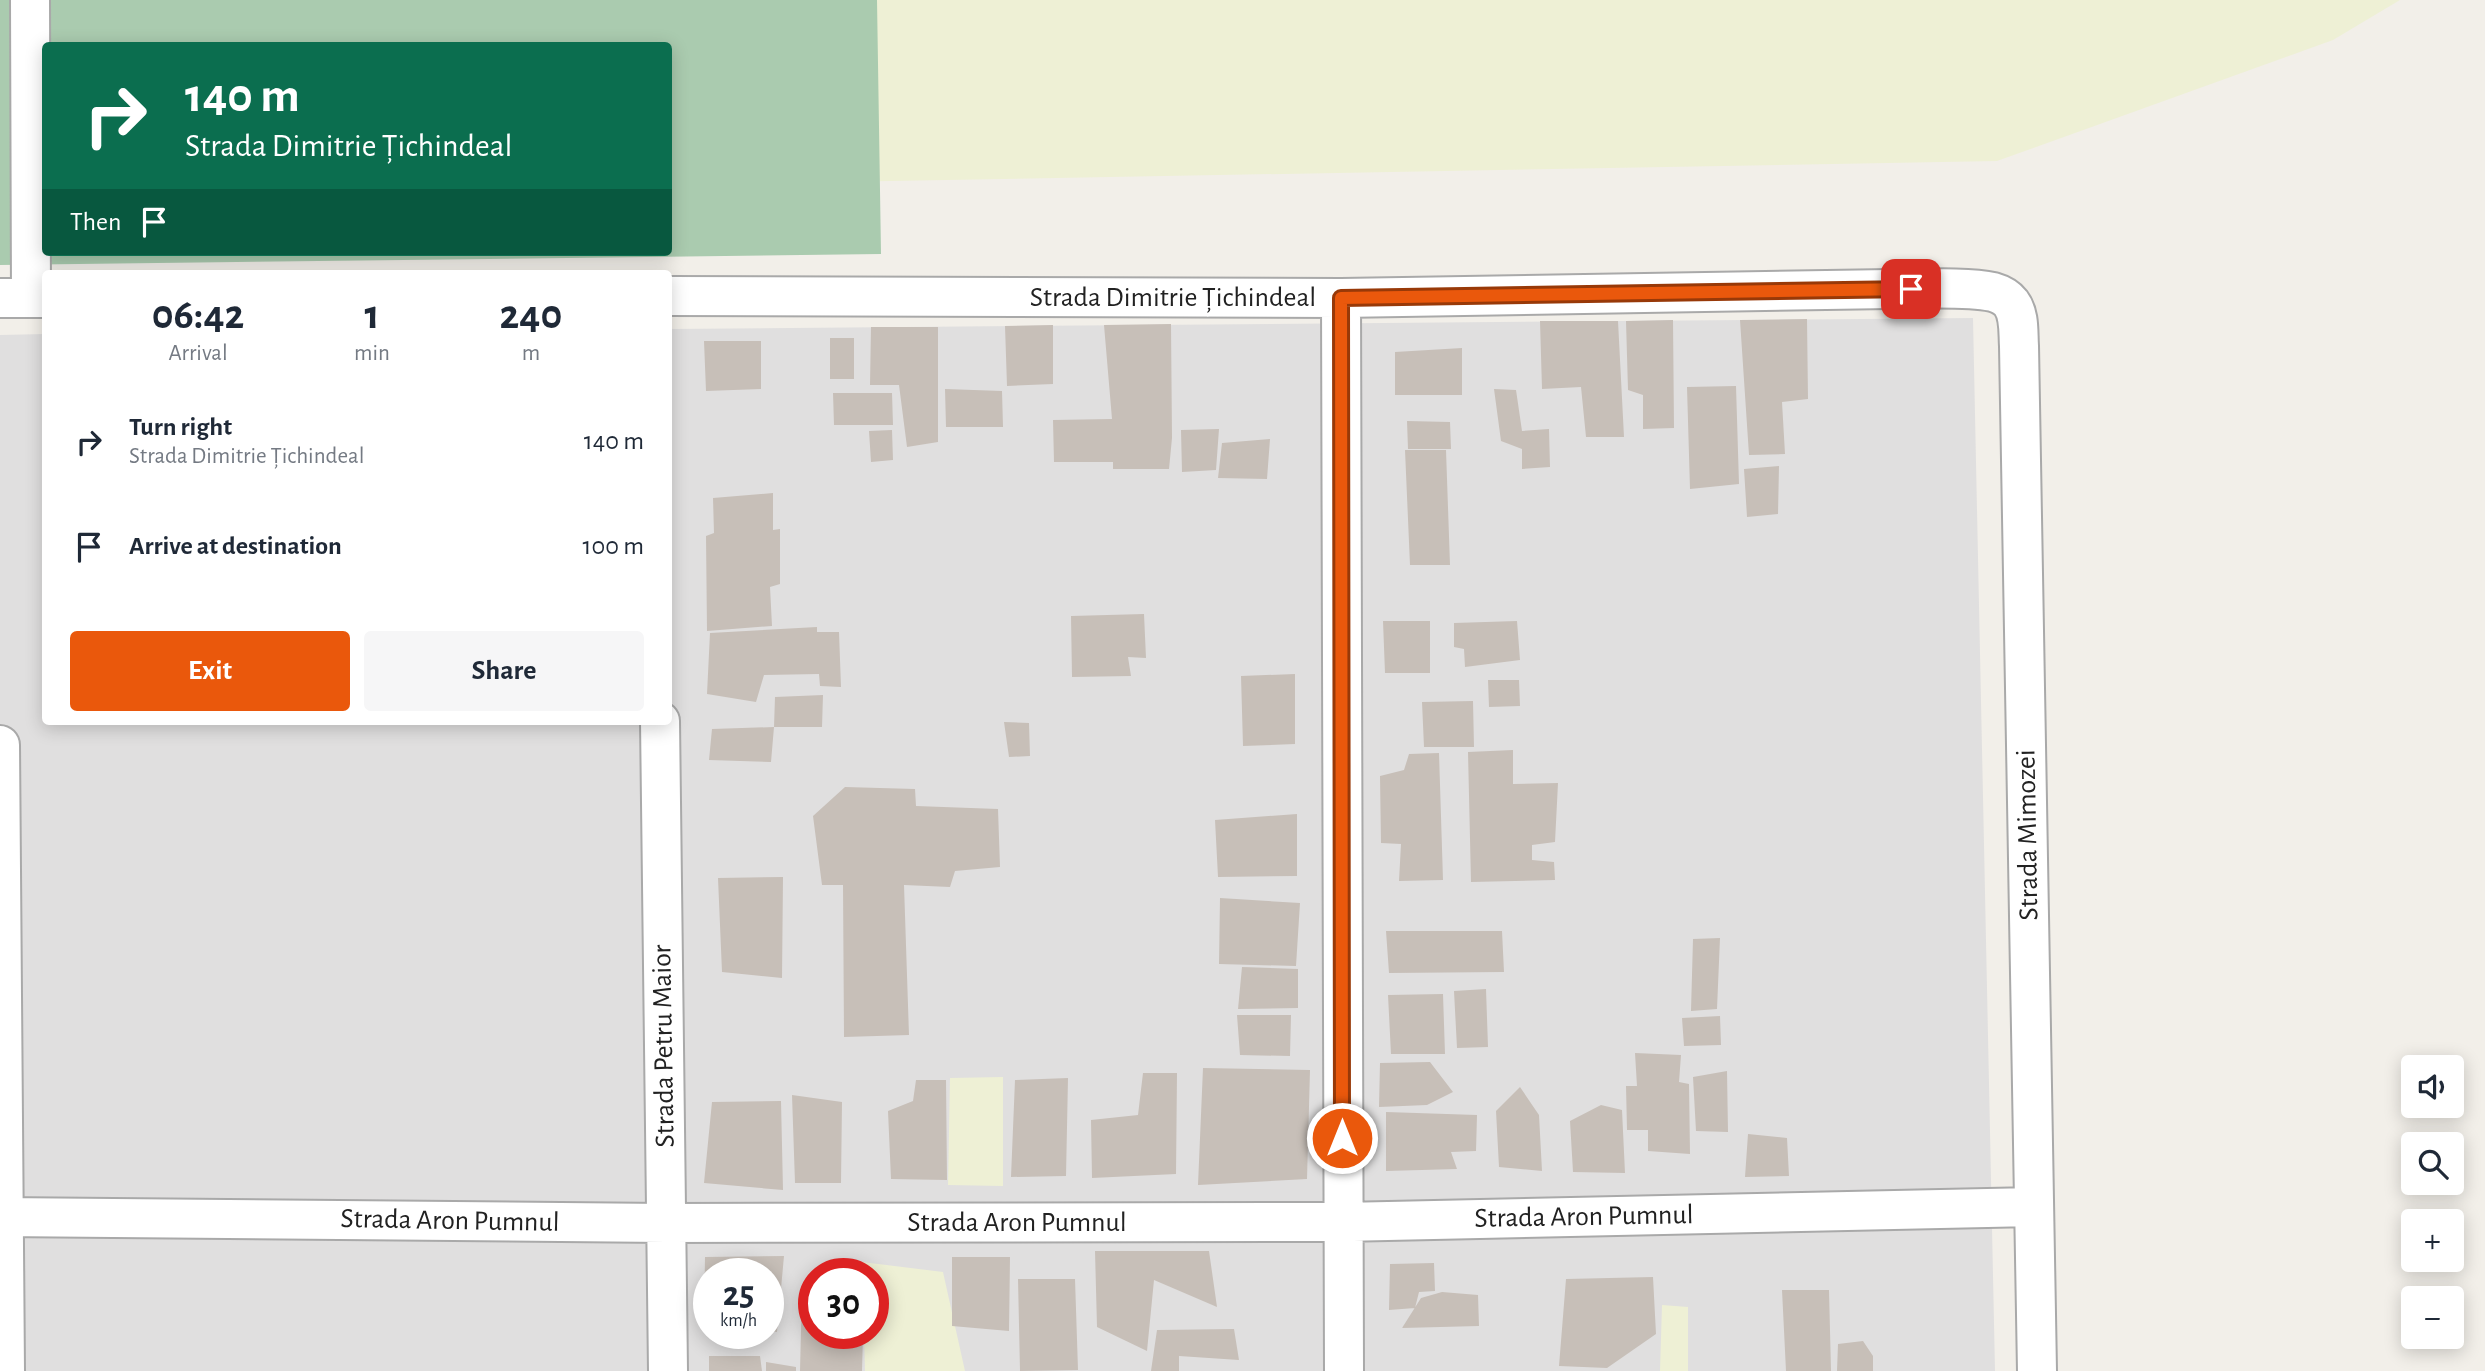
<!DOCTYPE html>
<meta charset="utf-8">
<style>
:root{--surface:#fff;--page:#f6f6f7;--text:#1f2937;--muted:#747a83;--accent:#ea580c}
body{margin:0;font-family:"Alegreya Sans",sans-serif;background:var(--page);color:var(--text);height:100vh;display:flex;flex-direction:column;font-size:26px;white-space:nowrap}
*{box-sizing:border-box;margin:0}
p{font-size:23px;color:var(--muted)}
.icon{flex:none;width:38px;height:38px;fill:none;stroke:currentColor;stroke-width:2;stroke-linecap:round;stroke-linejoin:round}
.map{position:relative;flex:1;overflow:hidden}
.sheet{position:absolute;left:42px;top:270px;width:630px;height:455px;display:flex;flex-direction:column;background:var(--surface);border-radius:7px;box-shadow:0 4px 18px #0003}
.sheet>*{flex:none}
.banner{position:absolute;left:42px;top:42px;width:630px;height:214px;border-radius:7px;box-shadow:0 4px 18px #0003;background:#0b6e4f;color:#fff;overflow:hidden}
.tools{position:absolute;left:2401px;top:1055px;display:grid;gap:14px}
.tools a{display:grid;place-items:center;width:63px;height:63px;border-radius:7px;background:var(--surface);box-shadow:0 4px 18px #0003;font-size:35px}
.speed{position:absolute;left:693px;top:1258px;display:flex;gap:14px;font-size:35px;font-weight:700;text-align:center}
.speed>*{display:grid;place-content:center;width:91px;height:91px;border-radius:50%;background:var(--surface);box-shadow:0 4px 18px #0003;line-height:1}
.speed small{font-size:18px;font-weight:400}
.speed .limit{border:10px solid #d22;background:#fff;color:#111}
.pin{position:absolute;display:grid;place-items:center;width:60px;height:60px;color:#fff;margin:-30px;border-radius:14px;box-shadow:0 4px 10px #0006}
.me{position:absolute;width:77px;margin:-38px;rotate:0deg;stroke-linejoin:round;filter:drop-shadow(0 0 5px #0008)}
.turn{display:flex;align-items:center;gap:24px;height:147px;padding:0 28px;font-size:32px}
.turn .icon{width:91px;height:91px;stroke-width:2.5}
.turn b{display:block;font-size:49px;line-height:60px}
.then{display:flex;align-items:center;height:66px;padding:0 28px;background:#0003;gap:14px;font-size:26px}
.eta{display:flex;justify-content:space-evenly;align-items:center;height:119px;text-align:center}
.eta b{font-size:42px;font-weight:700;line-height:49px}
.button{display:flex;gap:14px;margin-top:auto;padding:14px 28px}
.button a{flex:1;height:80px;border-radius:7px;background:var(--accent);color:#fff;font-size:28px;font-weight:700;line-height:80px;text-align:center}
.button a+a{background:var(--page);color:var(--text)}
ul{padding:0;list-style:none}
li{display:flex;align-items:center;gap:21px;height:105px;padding:0 28px}
li div{flex:1}
li b{display:block;font-size:26px}
li em{font-style:normal}
.map>svg:first-child{display:block}
</style>
<div class="map">
<svg width="2485" height="1371" viewBox="0 0 2485 1371">
<rect width="100%" height="100%" fill="#f2efe9"/>
<!-- residential -->
<path fill="#e0dfdf" fill-rule="evenodd" d="M1973 318 1995 1371H0V335L45 334 46 721H668L669 329ZM709 1274H768V1334H709ZM814 1274H873V1334H814Z"/>
<!-- farmland -->
<path fill="#eef0d5" d="M0 0H2400L2333 40 1997 161 669 185 668 46Z
M1003 1077V1186L948 1185 950 1078Z
M862 1262 943 1272 965 1371H865L864 1334H873V1274H862Z
M1662 1305 1688 1307V1371H1660Z"/>
<!-- cemetery -->
<path fill="#aacbaf" fill-rule="evenodd" d="M0 0H877L881 254 0 265ZM46 46H668V252H46Z"/>
<!-- building -->
<path fill="#c7bfb8" d="M1807 319 1808 399 1782 402 1785 454 1749 455 1740 320Z
M1673 320 1674 428 1643 429V395L1628 390 1626 321Z
M1540 321H1618L1624 437H1586L1581 387 1542 389Z
M1171 324 1172 438 1169 469H1113V462H1054L1053 420 1112 419 1104 325Z
M1053 325V384L1007 386 1005 326Z
M871 327H938V442L907 447 899 385H870Z
M830 338H854V379H830Z
M704 341H761V389L706 391Z
M1462 348V395H1395V352Z
M1736 386 1739 484 1690 489 1687 387Z
M945 389 1002 391 1003 427H946Z
M1494 389 1516 390 1522 431 1549 429 1550 467 1522 469V449L1501 441Z
M833 393H892L893 425H834Z
M1407 421 1450 422 1451 449H1408Z
M1219 429 1216 470 1182 472 1181 430Z
M892 430 893 460 871 462 869 431Z
M1270 439 1267 479 1218 478 1222 443Z
M1405 450H1446L1450 565H1410Z
M1779 466 1778 514 1747 517 1744 469Z
M773 493V530L780 529V584L770 587 772 626 707 631 706 536 714 533 713 498Z
M1144 614 1146 658 1128 657 1131 676 1072 677 1071 616Z
M1383 621H1430V673H1385Z
M1517 621 1520 660 1465 667 1464 649 1454 647V623Z
M817 627V632H839L841 687 820 686 819 674 764 675 756 702 707 694 710 633Z
M1295 674V744L1243 746 1241 676Z
M1488 680H1519L1520 706 1489 707Z
M823 695 822 727H774L775 697Z
M1473 701 1474 747H1424L1422 702Z
M1004 722 1029 723 1030 756 1009 757Z
M774 727 771 762 709 760 712 729Z
M1513 750V784L1558 783 1555 842 1532 845V860L1554 862 1555 880 1471 882 1468 752Z
M1439 753 1443 880 1399 881 1401 844 1381 843 1380 776 1404 770 1409 754Z
M845 787 915 789 916 806 998 809 1000 867 955 871 950 887 904 885 909 1035 844 1037 843 885H822L813 816Z
M1297 814V876L1218 877 1215 820Z
M783 877 782 978 722 972 718 878Z
M1220 898 1300 903 1296 966 1219 964Z
M1386 931H1502L1504 972 1389 973Z
M1720 938 1717 1009 1691 1011 1693 939Z
M1242 967 1298 969V1008L1238 1009Z
M1486 989 1488 1047 1457 1048 1454 991Z
M1443 994 1445 1054H1391L1388 995Z
M1237 1015H1291L1290 1056 1240 1055Z
M1720 1016 1721 1045 1684 1046 1682 1018Z
M1635 1053 1681 1055 1679 1082 1689 1084 1690 1154 1648 1151V1130H1627L1626 1086H1637Z
M1430 1062 1453 1092 1427 1105 1379 1107 1380 1063Z
M1203 1068 1310 1070 1307 1179 1198 1185Z
M1727 1071 1728 1132 1696 1131 1693 1077Z
M1143 1073H1177L1176 1174 1092 1178 1091 1120 1138 1115Z
M1068 1078 1066 1176 1011 1177 1015 1080Z
M916 1080H946L947 1180 891 1179 888 1111 913 1101Z
M1520 1087 1539 1115 1542 1171 1499 1167 1496 1111Z
M792 1095 842 1102 841 1183H795Z
M781 1101 783 1190 704 1183 712 1102Z
M1601 1105 1622 1110 1625 1173 1573 1172 1570 1121Z
M1386 1112 1477 1115 1476 1151 1451 1152 1457 1169 1386 1171Z
M1748 1134 1787 1138 1789 1176 1745 1177Z
M1095 1251H1209L1217 1307 1154 1280 1147 1351 1097 1327Z
M784 1256 777 1332 768 1331V1274H709V1324H704L705 1257Z
M952 1257H1010L1009 1331 952 1326Z
M1434 1263 1435 1291 1419 1292 1415 1308 1389 1310 1390 1264Z
M1653 1277 1656 1334 1607 1368 1559 1366 1566 1279Z
M1018 1279H1075L1078 1370 1020 1371Z
M802 1290H814V1334H863L862 1371H800Z
M1782 1290H1829L1831 1371H1786Z
M1442 1292 1478 1295 1479 1326 1402 1328 1421 1298Z
M1234 1329 1239 1360 1179 1356V1371H1151L1157 1330Z
M1863 1341 1873 1356V1371H1837L1838 1344Z
M709 1356H760L762 1371H709Z
M766 1362 796 1367V1371H766Z"/>
<g fill="none" stroke-linecap="round" stroke-linejoin="round">
<defs>
<path id="minor" d="M30 0 31 298
M668 296 1341 298 1890 289C1918 289 1967 286 1993 292 2000 294 2007 298 2011 303 2020 315 2018 332 2019 346L2037 1371
M0 298H46
M1341 298 1344 1371
M660 721 668 1371
M0 745 5 1371
M0 1217 666 1223 1342 1222 2034 1207"/>
</defs>
<!-- minor casing -->
<use href="#minor" stroke="#a9a9a9" stroke-width="42"/>
<!-- minor -->
<use href="#minor" stroke="#fff" stroke-width="38"/>
</g>
<g fill="none" stroke-linecap="round" stroke-linejoin="round">
<defs>
<path id="route" d="M1342 1138 1341 298 1911 289"/>
</defs>
<!-- route casing -->
<use href="#route" stroke="#983908" stroke-width="18"/>
<!-- route -->
<use href="#route" stroke="#ea580c" stroke-width="12"/>
</g>
<g text-anchor="middle" dominant-baseline="central" stroke-width="7" stroke-linejoin="round" paint-order="stroke">
<!-- street labels -->
<g font-size="28" fill="#222" stroke="#fff">
<text x="1173" y="298">Strada Dimitrie Țichindeal</text>
<text transform="translate(2028 835) rotate(-91)">Strada Mimozei</text>
<text transform="translate(664 1046) rotate(-91)">Strada Petru Maior</text>
<text transform="translate(1584 1217) rotate(-1)">Strada Aron Pumnul</text>
<text transform="translate(450 1221) rotate(1)">Strada Aron Pumnul</text>
<text x="1017" y="1223">Strada Aron Pumnul</text>
</g>
</g>
</svg>
<div class="tools">
<a><svg class="icon" aria-label="sound" viewBox="0 0 24 24"><path d="M4 9h4l5-4v14l-5-4H4zM17 9q2 3 0 6"/></svg></a>
<a><svg class="icon" aria-label="search" viewBox="0 0 24 24"><circle cx="10" cy="10" r="6"/><path d="M15 15l6 6"/></svg></a>
<a>+</a>
<a>−</a>
</div>
<div class="speed"><div>25<small>km/h</small></div><div class="limit">30</div></div>
<div class="pin" style="left:1911px;top:289px;background:#d93025"><svg class="icon" aria-label="arrive" viewBox="0 0 24 24"><path d="M6 21V4h12l-3 4 3 4H6"/></svg></div>
<svg class="me" style="left:1342px;top:1138px" viewBox="-20 -20 40 40"><circle r="17" fill="#ea580c" stroke="#fff" stroke-width="3"/><path d="M0-11L8 9 0 5-8 9z" fill="#fff"/></svg>
<div class="banner">
<div class="turn"><svg class="icon" aria-label="right" viewBox="0 0 24 24"><path d="M7 20v-9h11M14 6l5 5-5 5"/></svg><div><b>140 m</b>Strada Dimitrie Țichindeal</div></div>
<div class="then">Then<svg class="icon" aria-label="arrive" viewBox="0 0 24 24"><path d="M6 21V4h12l-3 4 3 4H6"/></svg></div>
</div>
<section class="sheet">
<div class="eta">
<div><b>06:42</b><p>Arrival</p></div>
<div><b>1</b><p>min</p></div>
<div><b>240</b><p>m</p></div>
</div>
<ul>
<li><svg class="icon" aria-label="right" viewBox="0 0 24 24"><path d="M7 20v-9h11M14 6l5 5-5 5"/></svg><div><b>Turn right</b><p>Strada Dimitrie Țichindeal</p></div><em>140 m</em></li>
<li><svg class="icon" aria-label="arrive" viewBox="0 0 24 24"><path d="M6 21V4h12l-3 4 3 4H6"/></svg><div><b>Arrive at destination</b></div><em>100 m</em></li>
</ul>
<div class="button"><a>Exit</a><a>Share</a></div>
</section>
</div>
